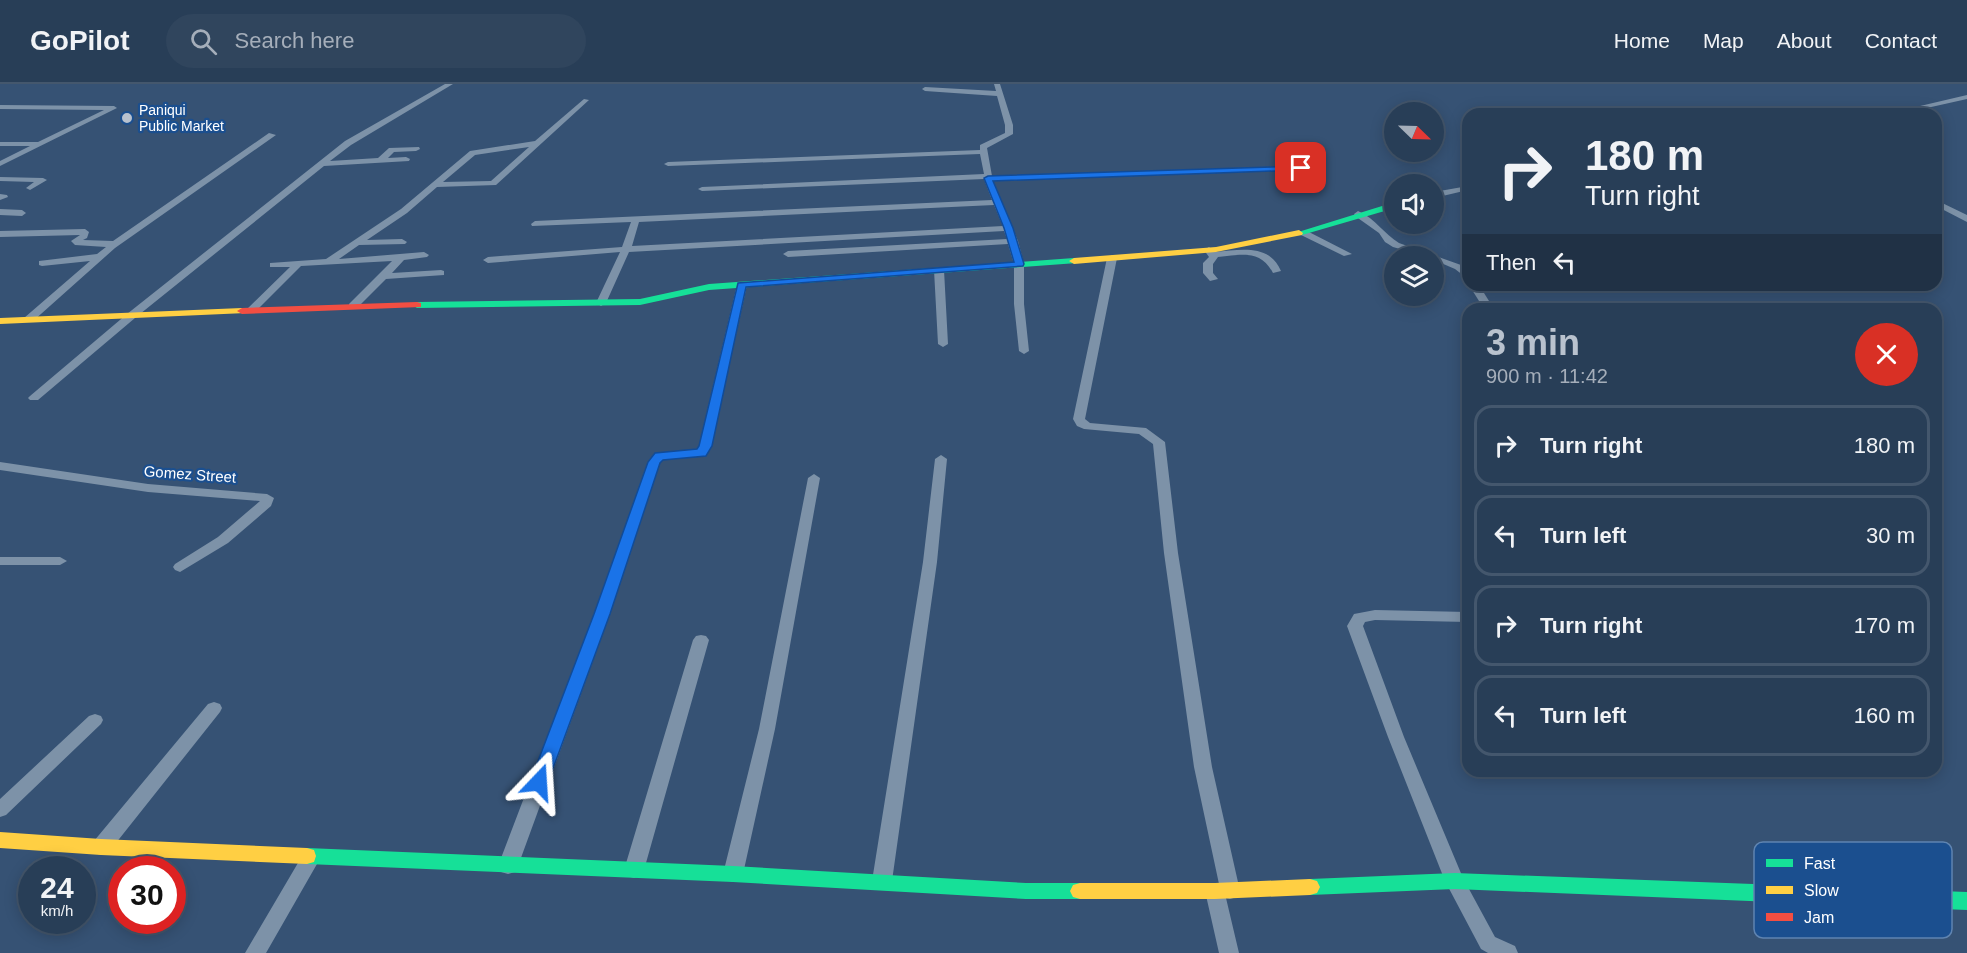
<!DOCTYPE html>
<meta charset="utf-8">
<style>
:root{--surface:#283e57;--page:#30455d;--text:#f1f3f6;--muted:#a5aeba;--line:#44576d;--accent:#b9c2ce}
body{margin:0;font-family:Helvetica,sans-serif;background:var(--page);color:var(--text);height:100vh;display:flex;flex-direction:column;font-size:22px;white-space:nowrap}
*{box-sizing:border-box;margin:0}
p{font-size:20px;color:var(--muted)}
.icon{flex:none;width:33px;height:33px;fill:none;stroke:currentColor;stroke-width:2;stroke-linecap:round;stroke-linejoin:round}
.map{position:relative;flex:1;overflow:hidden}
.drawer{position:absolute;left:1462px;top:219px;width:480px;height:474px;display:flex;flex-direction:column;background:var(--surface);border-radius:18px;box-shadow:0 3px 15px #0003,0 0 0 2px var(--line)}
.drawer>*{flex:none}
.hud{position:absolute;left:1462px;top:24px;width:480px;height:183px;border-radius:18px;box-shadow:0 3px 15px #0003,0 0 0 2px var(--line);background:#283e57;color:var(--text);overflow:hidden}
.needle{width:39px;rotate:113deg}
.controls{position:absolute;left:1384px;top:18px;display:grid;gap:12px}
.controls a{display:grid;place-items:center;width:60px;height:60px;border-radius:50%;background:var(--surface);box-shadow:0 3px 15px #0003,0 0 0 2px var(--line);font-size:30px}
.speed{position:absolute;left:18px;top:772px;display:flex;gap:12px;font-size:30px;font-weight:700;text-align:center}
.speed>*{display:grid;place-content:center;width:78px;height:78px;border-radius:50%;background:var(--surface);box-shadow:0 3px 15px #0003,0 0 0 2px var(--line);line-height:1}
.speed small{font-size:15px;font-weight:400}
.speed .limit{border:9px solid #d22;background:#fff;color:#111}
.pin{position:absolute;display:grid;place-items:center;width:51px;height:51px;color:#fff;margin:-26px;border-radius:12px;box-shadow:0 3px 9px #0006}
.me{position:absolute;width:66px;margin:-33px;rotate:20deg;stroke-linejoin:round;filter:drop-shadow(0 0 4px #0008)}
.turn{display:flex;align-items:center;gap:21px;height:126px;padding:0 24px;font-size:27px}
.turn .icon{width:78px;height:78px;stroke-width:2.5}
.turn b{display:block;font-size:42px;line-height:51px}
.then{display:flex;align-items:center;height:57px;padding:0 24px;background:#0003;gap:12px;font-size:22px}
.round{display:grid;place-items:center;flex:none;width:63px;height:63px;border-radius:32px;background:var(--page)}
.summary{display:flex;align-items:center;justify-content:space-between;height:102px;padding:0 24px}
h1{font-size:36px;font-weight:700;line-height:45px;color:var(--accent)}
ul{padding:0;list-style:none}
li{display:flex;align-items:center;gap:18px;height:81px;margin:0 12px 9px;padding:0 12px;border:3px solid var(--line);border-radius:18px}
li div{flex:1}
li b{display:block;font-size:22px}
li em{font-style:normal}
header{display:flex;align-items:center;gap:36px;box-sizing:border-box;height:84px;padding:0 30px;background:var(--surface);border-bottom:2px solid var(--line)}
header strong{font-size:28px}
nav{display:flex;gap:33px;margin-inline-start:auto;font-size:21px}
.search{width:420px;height:54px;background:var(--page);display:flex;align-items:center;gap:15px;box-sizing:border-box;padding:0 21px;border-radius:33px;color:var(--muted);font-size:22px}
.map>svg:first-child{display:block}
</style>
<header>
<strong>GoPilot</strong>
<div class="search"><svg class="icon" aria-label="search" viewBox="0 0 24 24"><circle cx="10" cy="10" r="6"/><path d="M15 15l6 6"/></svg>Search here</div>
<nav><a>Home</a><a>Map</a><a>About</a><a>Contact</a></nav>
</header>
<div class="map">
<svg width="1967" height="869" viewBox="0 0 1967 869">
<rect width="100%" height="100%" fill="#365274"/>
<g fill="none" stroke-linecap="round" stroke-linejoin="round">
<!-- street -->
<path fill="#7d92a8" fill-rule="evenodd" d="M445 0H453L351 61 330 77 378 74 389 64 419 63 420 65 416 67 394 68 388 74 406 73 410 75 409 77 324 82 135 234 38 316H30L28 314 30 312 127 230 345 57Z
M994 0H1000L1013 41V50L987 64 992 92 1301 82 1305 84 1301 86 993 97 1018 157 1024 180V220L1029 267 1024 270 1019 267 1014 220V180L1008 160 788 173 783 170 788 167 1007 155 1004 147 629 168 606 219 601 222 596 219 620 168 488 179 483 176 488 173 622 163 631 138 532 142 531 140 535 137 992 116 984 95 702 107 698 105 702 103 984 90 980 70 668 82 664 80 668 78 980 66V61L1005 49V41L997 12 925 7 922 5 925 3 996 7ZM994 121 1003 142 632 162 639 138Z
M1967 11V15L1900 30H1886Z
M584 15 589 16 496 101 437 103 407 129 367 156 402 155 407 158 405 160 359 161 339 175 424 168 429 171 427 173 404 176 392 189 441 186 444 187V191L386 195 357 224H349V220L392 177 301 182 255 228 251 229 246 226 290 183H270V179L326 175 401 125 470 67 535 57ZM529 63 491 97 443 98 475 71Z
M0 21 114 22 117 24 0 82V77L30 62H0V58H38L104 26 0 25Z
M269 49 276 51 115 164 32 238H24V234L90 177 42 182 39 181V177L97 170 106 163 75 161 71 157 80 151 0 153V147L85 145 89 148 87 154 83 156 113 157Z
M0 93 43 94 47 96 30 106 26 104 34 98 0 97Z
M1468 102V106L1434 114V108Z
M0 110 7 111 8 113 0 116Z
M1936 116 1967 131V138L1936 122Z
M0 125 22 126 26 129 22 132 0 131Z
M1358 127C1376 135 1384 150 1399 159L1461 181 1468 187V195L1455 185 1434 176V172H1424L1393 163 1385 158 1379 149 1355 132 1354 130Z
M1301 147H1307L1352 170 1344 172 1301 151Z
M1209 163 1215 168C1240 166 1269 159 1281 187L1273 189C1260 165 1242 171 1218 173L1213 180V189L1218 195 1210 197 1203 189V179L1209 173 1204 166Z
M1112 171 1117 174 1085 335 1090 339 1146 344 1165 358 1178 469 1212 683 1240 807 1237 813 1230 815 1226 814 1239 869H1219L1205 807 1208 801 1215 799 1219 800 1194 683 1164 469 1153 360 1139 350 1084 345 1077 342 1073 335 1107 174Z
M939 183 944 186 948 260 943 263 938 260 934 186Z
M742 198 747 201 711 362 706 372 663 375 660 379 610 530 518 782 515 788 508 790 501 788 498 782 594 530 648 378 655 369 697 366 699 362 737 201Z
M1469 201H1479L1494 225H1484Z
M941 371 947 375 937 478 892 797 889 803 882 805 875 803 872 797 923 478 935 375Z
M0 378 148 400 267 410 274 414 271 422 228 459 180 488 175 486 173 483 175 480 218 453 260 417 148 408 0 386Z
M814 390 820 394 775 645 743 790 740 796 733 798 726 796 723 790 759 645 808 394Z
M0 473H60L67 477 60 481H0Z
M1375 526 1468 528V538L1375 536 1365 538 1363 542 1404 653 1463 794 1495 853 1515 862 1518 869H1488L1481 865 1445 797 1388 653 1347 542 1354 530Z
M701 551 706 552 709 556 644 786 641 792 634 794 627 792 624 786 693 556 696 552Z
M214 618 220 620 222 624 220 628 108 769 101 771 94 769 92 763 94 757 208 620Z
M95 630 101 632 103 636 101 640 6 731 0 733V715L89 632Z
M312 765 319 767 321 773 266 869H245L305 767Z"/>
<!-- fast -->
<path fill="#16e098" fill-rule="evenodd" d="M1395 118V124L1302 151 1295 149Z
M1074 174 1079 177 1077 179 709 206 640 221 417 224 412 221 417 218 640 215 709 200Z
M307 764 733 782 1026 799H1080L1087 801 1090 807 1087 813 1080 815H1026L733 798 307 780 300 778 298 772 300 766Z
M1455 789 1967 808V826L1455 805 1310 811 1303 809 1300 803 1303 797 1310 795Z"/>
<!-- slow -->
<path fill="#ffcf43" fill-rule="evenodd" d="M1299 146 1303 149 1302 151 1216 168 1074 180 1069 177 1074 174 1216 163Z
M242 224 247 227 246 229 0 240V234Z
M0 748 101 755 307 764 314 766 316 772 314 778 307 780 101 771 0 764Z
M1310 795 1317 797 1320 803 1317 809 1310 811 1215 815H1080L1073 813 1070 807 1073 801 1080 799H1215Z"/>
<!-- jam -->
<path fill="#f24e42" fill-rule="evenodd" d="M417 218 421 219V223L242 230 237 227 242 224Z"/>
</g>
<!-- route -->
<path fill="#1a73e8" stroke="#114b97" stroke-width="1.5" d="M1301 82 1303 83V86L993 97 1013 144 1024 180 1023 182 746 203 712 362 706 372 663 376 660 379 610 530 548 698 546 703 539 705 533 703 530 698 594 530 648 378 655 369 697 365 699 362 738 199 1014 178 1004 144 984 94 988 92Z"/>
<!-- markers -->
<circle fill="#b9c2ce" stroke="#1b4f8f" stroke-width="2" cx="127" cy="34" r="6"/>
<g text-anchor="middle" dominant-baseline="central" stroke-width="4.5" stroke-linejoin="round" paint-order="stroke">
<!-- far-poi labels -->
<g font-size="14" fill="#fff" stroke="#1b4f8f" text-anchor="start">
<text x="139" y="26">Paniqui<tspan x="139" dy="16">Public Market</tspan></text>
</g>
<!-- street labels -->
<g font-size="15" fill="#fff" stroke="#1b4f8f">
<text transform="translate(190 390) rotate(4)">Gomez Street</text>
</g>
</g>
<!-- legend -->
<rect x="1754" y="758" width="198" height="96" rx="9" fill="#1b4f8f" stroke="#5f84b1" stroke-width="1.5"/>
<rect x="1766" y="775" width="27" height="8" fill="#16e098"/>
<rect x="1766" y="802" width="27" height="8" fill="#ffcf43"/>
<rect x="1766" y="829" width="27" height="8" fill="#f24e42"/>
<g font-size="16" fill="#fff">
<text x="1804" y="785">Fast</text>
<text x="1804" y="812">Slow</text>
<text x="1804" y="839">Jam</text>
</g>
</svg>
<div class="controls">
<a><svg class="needle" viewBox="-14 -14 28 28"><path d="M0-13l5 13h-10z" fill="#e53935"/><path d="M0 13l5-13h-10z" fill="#a5aeba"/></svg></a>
<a><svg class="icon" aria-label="sound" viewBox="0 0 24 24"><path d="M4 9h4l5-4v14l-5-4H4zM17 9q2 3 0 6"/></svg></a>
<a><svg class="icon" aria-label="layers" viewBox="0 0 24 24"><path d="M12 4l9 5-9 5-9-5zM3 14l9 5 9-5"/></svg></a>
</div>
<div class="speed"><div>24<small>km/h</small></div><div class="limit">30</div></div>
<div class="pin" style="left:1301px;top:84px;background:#d93025"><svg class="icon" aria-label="arrive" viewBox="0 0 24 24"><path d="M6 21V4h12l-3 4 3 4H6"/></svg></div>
<svg class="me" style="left:539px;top:698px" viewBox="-20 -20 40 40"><path d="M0-17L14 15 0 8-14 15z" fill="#1a73e8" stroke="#fff" stroke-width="4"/></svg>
<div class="hud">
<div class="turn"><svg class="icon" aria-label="right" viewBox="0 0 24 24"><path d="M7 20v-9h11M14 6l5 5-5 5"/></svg><div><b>180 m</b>Turn right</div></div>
<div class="then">Then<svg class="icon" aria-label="left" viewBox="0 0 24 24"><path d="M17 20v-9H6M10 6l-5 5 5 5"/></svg></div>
</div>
<section class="drawer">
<div class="summary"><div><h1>3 min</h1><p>900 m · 11:42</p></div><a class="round" style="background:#d93025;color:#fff"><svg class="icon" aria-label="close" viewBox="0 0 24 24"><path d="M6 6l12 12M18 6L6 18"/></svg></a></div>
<ul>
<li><svg class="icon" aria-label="right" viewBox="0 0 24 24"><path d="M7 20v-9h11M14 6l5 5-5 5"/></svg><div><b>Turn right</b></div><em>180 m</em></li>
<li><svg class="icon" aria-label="left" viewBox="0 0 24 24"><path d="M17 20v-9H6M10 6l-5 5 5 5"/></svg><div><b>Turn left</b></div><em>30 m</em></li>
<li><svg class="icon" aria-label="right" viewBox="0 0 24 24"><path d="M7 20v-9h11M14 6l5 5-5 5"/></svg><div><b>Turn right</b></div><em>170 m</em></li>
<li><svg class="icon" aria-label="left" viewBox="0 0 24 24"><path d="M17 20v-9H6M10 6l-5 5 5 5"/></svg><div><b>Turn left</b></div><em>160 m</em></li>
</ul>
</section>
</div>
